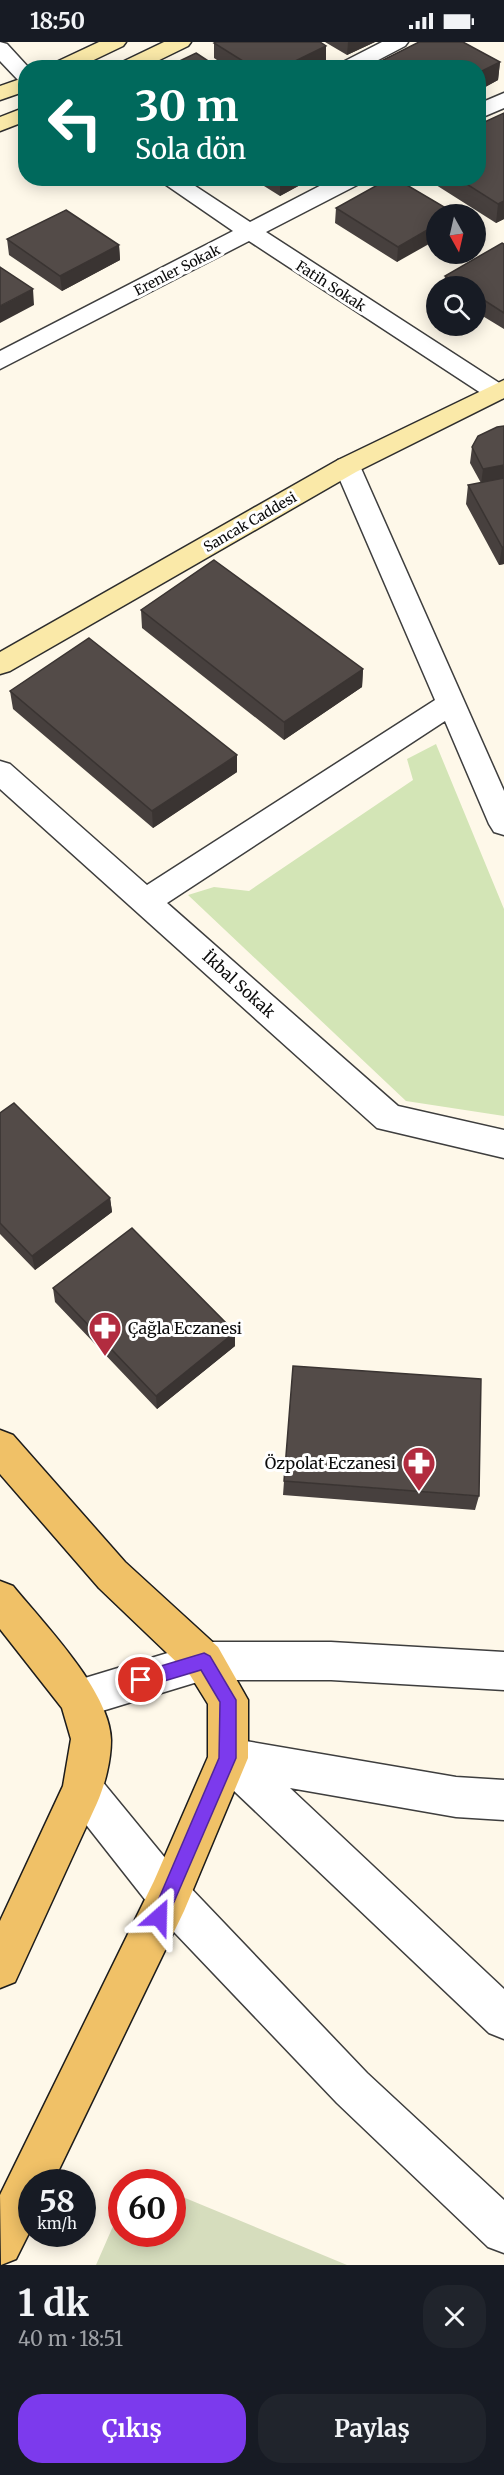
<!DOCTYPE html>
<html lang="tr">
<meta charset="utf-8">
<style>
:root{--surface:#171b24;--page:#20242c;--text:#f1f3f6;--muted:#9ea1a6;--accent:#7c3aed}
body{margin:0;font-family:Merriweather,serif;background:var(--page);color:var(--text);height:100vh;display:flex;flex-direction:column;font-size:22px;white-space:nowrap}
*{box-sizing:border-box;margin:0}
p{font-size:20px;color:var(--muted)}
.icon{flex:none;width:33px;height:33px;fill:none;stroke:currentColor;stroke-width:2;stroke-linecap:round;stroke-linejoin:round}
.map{position:relative;height:2223px;overflow:hidden}
.side{display:flex;flex-direction:column;background:var(--surface);flex:1}
.side>*{flex:none}
.top-card{position:absolute;left:18px;top:18px;width:468px;height:126px;border-radius:24px;box-shadow:0 3px 15px #0003;background:#00695c;color:#fff;overflow:hidden}
.needle{width:39px;rotate:172deg}
.buttons{position:absolute;left:426px;top:162px;display:grid;gap:12px}
.buttons a{display:grid;place-items:center;width:60px;height:60px;border-radius:50%;background:var(--surface);box-shadow:0 3px 15px #0003;font-size:30px}
.speed{position:absolute;left:18px;top:2127px;display:flex;gap:12px;font-size:30px;font-weight:700;text-align:center}
.speed>*{display:grid;place-content:center;width:78px;height:78px;border-radius:50%;background:var(--surface);box-shadow:0 3px 15px #0003;line-height:1}
.speed small{font-size:15px;font-weight:400}
.speed .limit{border:9px solid #d22;background:#fff;color:#111}
.pin{position:absolute;display:grid;place-items:center;width:51px;height:51px;color:#fff;margin:-26px;border:3px solid #fff;border-radius:50%;box-shadow:0 2px 6px #0007}
.me{position:absolute;width:66px;margin:-33px;rotate:25deg;stroke-linejoin:round;filter:drop-shadow(0 0 4px #0008)}
.turn{display:flex;align-items:center;gap:21px;height:126px;padding:0 18px;font-size:27px}
.turn .icon{width:78px;height:78px;stroke-width:2.5}
.turn b{display:block;font-size:42px;line-height:51px}
.round{display:grid;place-items:center;flex:none;width:63px;height:63px;border-radius:24px;background:var(--page)}
.headline{display:flex;align-items:center;justify-content:space-between;height:102px;padding:0 18px}
h1{font-size:36px;font-weight:700;line-height:45px}
.button{display:flex;gap:12px;margin-top:auto;padding:12px 18px}
.button a{flex:1;height:69px;border-radius:24px;background:var(--accent);color:#fff;font-size:24px;font-weight:700;line-height:69px;text-align:center}
.button a+a{background:var(--page);color:var(--text)}
.status{display:flex;justify-content:space-between;align-items:center;height:42px;padding:0 30px;background:var(--surface);direction:ltr}
.status svg{height:16px;fill:currentColor}
.map>svg:first-child{display:block}
</style>
<div class="status"><b>18:50</b><svg viewBox="0 0 49 12"><path d="M0 12V9h3v3zM5 12V6h3v6zM10 12V3h3v9zM15 12V0h3v12zM26 1h20v11H26zM47 4h2v5h-2z"/></svg></div>
<div class="map">
<svg width="504" height="2223" viewBox="0 0 504 2223">
<rect width="100%" height="100%" fill="#fef8e9"/>
<!-- green -->
<path fill="#d3e5b6" d="M436 702 504 867V1074L406 1059 188 853 214 845 249 849 413 738 407 717Z"/>
<!-- cemetery -->
<path fill="#d6ddbd" d="M173 2151 347 2223H96L121 2166 122 2192H172Z"/>
<g fill="none" stroke-linecap="round" stroke-linejoin="round">
<defs>
<path id="street" d="M0 0 7 2 29 26H26V41L19 39 0 19Z
M382 0H408L405 4 363 26H336L339 22Z
M504 51V66L478 77V62Z
M156 136H183L250 180 335 136H364L361 141 266 190 504 344V356L496 358 487 355 249 199 0 327V309L233 189Z
M347 416 356 418 360 424 504 749V793L494 790 489 782 445 679 167 861 398 1064 504 1088V1116L377 1086 0 747V719L10 722 147 843 435 658 334 424 338 418Z
M204 1600H331L504 1610V1648L331 1638H204L79 1676 65 1670 59 1656 65 1642Z
M228 1696 456 1735 504 1738V1778L456 1775 290 1746 504 1947V1997L489 1991 214 1730 208 1716 214 1702Z
M83 1727 97 1733 184 1839 367 2031 504 2158V2211L488 2205 337 2061 154 1869 69 1761 63 1747 69 1733Z"/>
<path id="secondary" d="M99 0H126L123 4 77 26H49L52 22Z
M164 0H191L188 4 143 26H115L118 22Z
M26 35V49L0 58V44Z
M26 65V79L0 89V75Z
M504 338V356L356 430 10 629 0 632V610L338 418Z"/>
<path id="primary" d="M0 1388 13 1393 125 1520 218 1605 248 1658V1716L184 1869 53 2140H32V2185L16 2217 1 2223 0 2153 154 1839 208 1715V1662L190 1633 99 1546 0 1432Z
M0 1539 13 1544C44 1582 110 1649 111 1698 111 1718 105 1743 97 1761L15 1940 0 1946V1879L63 1744 71 1697 62 1666 0 1587Z"/>
</defs>
<!-- street casing -->
<use href="#street" stroke="#3e3e3e" stroke-width="3"/>
<!-- secondary casing -->
<use href="#secondary" stroke="#2d2d2d" stroke-width="3"/>
<!-- primary casing -->
<use href="#primary" stroke="#1c1c1c" stroke-width="3"/>
<!-- street -->
<use href="#street" fill="#fff" fill-rule="evenodd"/>
<!-- secondary -->
<use href="#secondary" fill="#fae9a8" fill-rule="evenodd"/>
<!-- primary -->
<use href="#primary" fill="#f0c167" fill-rule="evenodd"/>
</g>
<!-- wall -->
<path fill="#47403e" d="M325 0H375L347 13Z
M419 0H463L500 20 498 38 478 49V26H381V19Z
M214 1 326 4V19L312 26H229L214 16Z
M504 71V177L496 181 425 136H478Z
M251 136H313L280 154Z
M336 166 456 172 397 220 335 181Z
M7 197 119 203 120 218 62 249 9 213Z
M504 202V287L476 270V244H444L445 234Z
M497 385 504 522 499 523 466 462 468 443 481 441 470 421 472 405Z
M141 568 363 627 362 645 284 698 142 586Z
M10 649 237 730 153 786 13 667Z
M0 1071 110 1156 112 1170 35 1228 0 1192Z
M53 1246 235 1290V1304L157 1367 55 1260Z
M284 1439 479 1454 475 1468 283 1453Z"/>
<!-- shaded-wall -->
<path fill="#3a3432" d="M348 0H375L347 13Z
M326 4V19L312 26H281Z
M500 20 498 38 478 49V31Z
M285 136H313L280 154V139Z
M504 159V177L496 181 498 162Z
M436 183V198L397 220 398 205Z
M119 203 120 218 62 249 60 234Z
M33 247 34 263 0 281V264Z
M504 423V438L481 442 483 427Z
M502 505H504V522L499 523Z
M363 627 362 645 284 698V680Z
M237 713V730L153 786 152 769Z
M110 1156 112 1170 35 1228 32 1214Z
M235 1290V1304L157 1367 156 1354Z"/>
<!-- building -->
<path fill="#534b48" stroke="#3a3432" stroke-width="1.5" d="M216 0H320L326 4 281 26H254L214 1Z
M419 0H463L500 20 478 31V26H392L381 19Z
M196 11 219 26H165Z
M504 71V159L498 162 457 136H478V83Z
M276 136H285L280 139Z
M390 136H395L456 172H436V183L398 205 336 166Z
M66 168 119 203 60 234 7 197Z
M502 201 504 202V271L476 253V244H461L445 234Z
M0 225 33 247 0 264Z
M504 384V423L483 427 472 405 478 394 497 385Z
M504 436V505H502L468 443Z
M214 518 363 627 284 680 141 568Z
M89 596 237 713 152 769 10 649Z
M14 1061 110 1156 32 1214 0 1181V1071Z
M132 1186 235 1290 156 1354 53 1246Z
M293 1324 481 1337 479 1454 284 1439Z"/>
<!-- route -->
<path fill="#7c3aed" stroke="#51269a" stroke-width="1.5" d="M204 1611 210 1614 236 1658V1716L165 1881 159 1883 153 1881 151 1875 219 1716 220 1660 201 1628 141 1646 136 1643 133 1638 136 1632 141 1630Z"/>
<!-- icons -->
<defs>
<symbol id="pharmacy-pin" viewBox="-11 -11 22 30"><path d="M0 17L-7.5 6A9.5 9.5 0 1 1 7.5 6Z" fill="#b22c3f" stroke="#fff"/><path d="M-2-6h4v4h4v4h-4v4h-4v-4h-4v-4h4Z" fill="#fff"/></symbol>
</defs>
<g fill-rule="evenodd">
<use href="#pharmacy-pin" x="86" y="1267" width="38" height="52"/>
<use href="#pharmacy-pin" x="400" y="1402" width="38" height="52"/>
</g>
<g text-anchor="middle" dominant-baseline="central" stroke-width="6" stroke-linejoin="round" paint-order="stroke">
<!-- far-street labels -->
<g font-size="14" fill="#0b0b0b" stroke="#fff">
<text transform="translate(177 228) rotate(-27)">Erenler Sokak</text>
<text transform="translate(331 244) rotate(33)">Fatih Sokak</text>
<text transform="translate(250 480) rotate(-30)">Sancak Caddesi</text>
</g>
<!-- street labels -->
<g font-size="16" fill="#0b0b0b" stroke="#fff">
<text transform="translate(239 942) rotate(42)">İkbal Sokak</text>
</g>
<!-- poi labels -->
<g font-size="16" fill="#0b0b0b" stroke="#fff" text-anchor="start">
<text x="128" y="1286">Çağla Eczanesi</text>
<text x="396" y="1421" text-anchor="end">Özpolat Eczanesi</text>
</g>
</g>
</svg>
<div class="buttons">
<a><svg class="needle" viewBox="-14 -14 28 28"><path d="M0-13l5 13h-10z" fill="#e53935"/><path d="M0 13l5-13h-10z" fill="#9ea1a6"/></svg></a>
<a><svg class="icon" aria-label="search" viewBox="0 0 24 24"><circle cx="10" cy="10" r="6"/><path d="M15 15l6 6"/></svg></a>
</div>
<div class="speed"><div>58<small>km/h</small></div><div class="limit">60</div></div>
<div class="pin" style="left:141px;top:1638px;background:#d93025"><svg class="icon" aria-label="arrive" viewBox="0 0 24 24"><path d="M6 21V4h12l-3 4 3 4H6"/></svg></div>
<svg class="me" style="left:159px;top:1875px" viewBox="-20 -20 40 40"><path d="M0-17L14 15 0 8-14 15z" fill="#7c3aed" stroke="#fff" stroke-width="4"/></svg>
<div class="top-card">
<div class="turn"><svg class="icon" aria-label="left" viewBox="0 0 24 24"><path d="M17 20v-9H6M10 6l-5 5 5 5"/></svg><div><b>30 m</b>Sola dön</div></div>
</div>
</div>
<section class="side">
<div class="headline"><div><h1>1 dk</h1><p>40 m · 18:51</p></div><a class="round"><svg class="icon" aria-label="close" viewBox="0 0 24 24"><path d="M6 6l12 12M18 6L6 18"/></svg></a></div>
<div class="button"><a>Çıkış</a><a>Paylaş</a></div>
</section>
